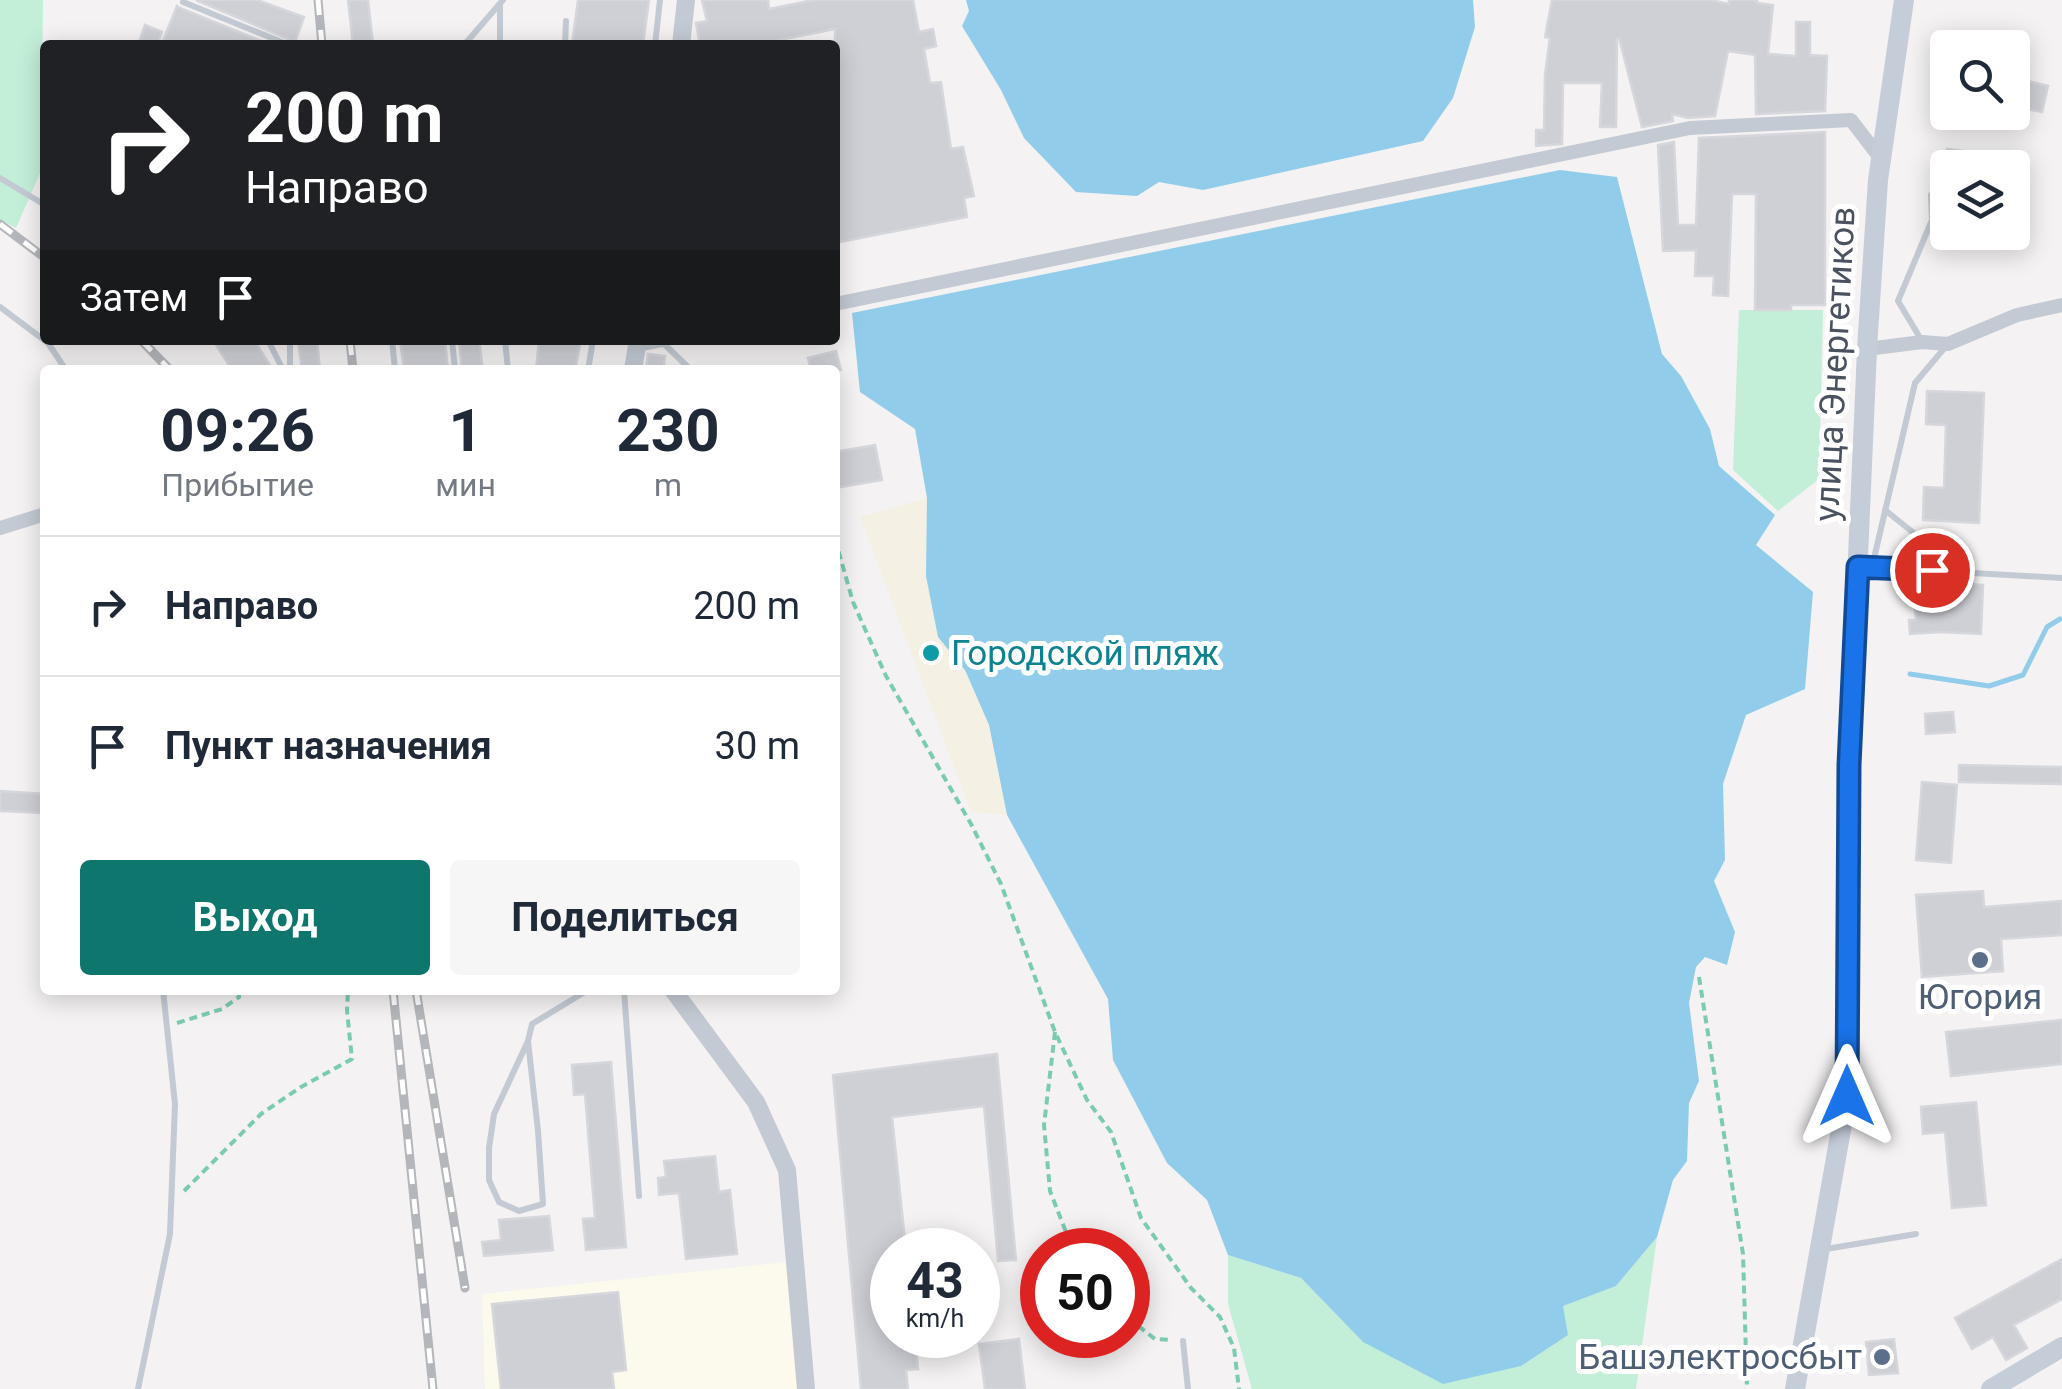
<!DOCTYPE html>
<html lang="ru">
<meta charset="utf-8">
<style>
:root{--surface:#fff;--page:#f6f6f7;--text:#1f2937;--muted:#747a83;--line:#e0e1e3;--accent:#0f766e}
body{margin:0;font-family:Roboto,sans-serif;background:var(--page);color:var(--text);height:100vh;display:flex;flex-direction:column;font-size:38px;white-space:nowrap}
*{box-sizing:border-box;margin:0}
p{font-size:32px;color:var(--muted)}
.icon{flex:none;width:55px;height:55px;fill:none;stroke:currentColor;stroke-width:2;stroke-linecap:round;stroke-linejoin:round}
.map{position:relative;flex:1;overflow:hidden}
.details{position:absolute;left:40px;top:365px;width:800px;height:630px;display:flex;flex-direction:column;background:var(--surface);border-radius:10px;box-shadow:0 5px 25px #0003}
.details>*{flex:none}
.guide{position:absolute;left:40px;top:40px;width:800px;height:305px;border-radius:10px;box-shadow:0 5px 25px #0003;background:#202124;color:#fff;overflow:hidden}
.tools{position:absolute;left:1930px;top:30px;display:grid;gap:20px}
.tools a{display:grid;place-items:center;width:100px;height:100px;border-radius:10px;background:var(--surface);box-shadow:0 5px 25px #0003;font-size:50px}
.speed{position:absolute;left:870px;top:1228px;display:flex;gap:20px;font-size:50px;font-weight:700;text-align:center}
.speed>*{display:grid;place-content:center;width:130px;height:130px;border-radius:50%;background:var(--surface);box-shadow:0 5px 25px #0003;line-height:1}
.speed small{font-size:25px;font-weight:400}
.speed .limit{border:15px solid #d22;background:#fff;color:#111}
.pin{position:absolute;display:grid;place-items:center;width:85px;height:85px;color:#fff;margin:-42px;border:5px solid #fff;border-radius:50%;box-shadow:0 2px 10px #0007}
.me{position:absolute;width:110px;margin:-55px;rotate:0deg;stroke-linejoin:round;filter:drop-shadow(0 0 8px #0008)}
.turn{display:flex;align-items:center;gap:35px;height:210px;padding:0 40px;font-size:45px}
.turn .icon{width:130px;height:130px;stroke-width:2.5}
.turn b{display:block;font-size:70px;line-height:85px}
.then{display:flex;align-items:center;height:95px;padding:0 40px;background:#0003;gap:20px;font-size:38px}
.eta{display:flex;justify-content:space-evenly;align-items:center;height:170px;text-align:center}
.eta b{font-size:60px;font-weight:700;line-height:70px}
.action{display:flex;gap:20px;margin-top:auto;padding:20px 40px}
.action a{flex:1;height:115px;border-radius:10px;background:var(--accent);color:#fff;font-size:40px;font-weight:700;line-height:115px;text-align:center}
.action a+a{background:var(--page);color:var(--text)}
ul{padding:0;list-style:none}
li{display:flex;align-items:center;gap:30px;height:140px;padding:0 40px;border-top:2px solid var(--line)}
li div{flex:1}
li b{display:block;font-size:38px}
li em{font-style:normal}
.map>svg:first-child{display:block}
</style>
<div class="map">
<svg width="2062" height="1389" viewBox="0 0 2062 1389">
<rect width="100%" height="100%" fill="#f4f2f2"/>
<!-- commercial -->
<path fill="#fcfaed" d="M787 1262 797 1389H485L482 1294Z"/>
<!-- green -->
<path fill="#c3efd9" d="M0 0H43L41 171 16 228 0 220Z
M1739 310H1823L1819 479 1778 511 1733 470Z
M1657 1237 1636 1389H1252L1228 1304V1255L1301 1278 1363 1342 1562 1306 1616 1286Z"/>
<!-- sand -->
<path fill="#f4f1e4" d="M927 498 926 576 938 637 965 670 989 725 1007 815 971 812 860 517Z"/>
<!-- water -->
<path fill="#91cdea" d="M966 0H1473L1475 27 1453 98 1423 141 1203 190 1159 182 1137 196 1076 192 1024 138 1001 90 962 26 969 11Z
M1560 170 1617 177 1662 354 1681 376 1710 429 1719 466 1775 515 1756 545 1813 592 1805 689 1746 715 1723 784 1725 860 1714 881 1735 932 1727 965 1705 957 1696 967 1689 1003 1699 1081 1689 1103 1687 1161 1673 1180 1657 1237 1616 1286 1563 1306 1568 1335 1521 1366 1443 1384 1363 1342 1301 1278 1228 1255 1207 1200 1167 1163 1113 1060 1108 999 1007 815 989 725 965 670 938 637 926 576 927 498 915 429 860 392 852 313Z"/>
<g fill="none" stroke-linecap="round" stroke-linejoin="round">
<!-- stream -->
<path stroke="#91cdea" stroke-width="5" d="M1910 674 1989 686 2023 675 2047 627 2060 619"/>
</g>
<!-- building -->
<path fill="#cfd0d6" stroke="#d6d7dd" stroke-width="2.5" d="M196 0H257L304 17 295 42Z
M348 0H368L373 45H353Z
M578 0H649L643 45H572Z
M702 0H768L769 9 814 0H913L919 32 933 29 936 46 924 49 930 83 941 82 951 149 963 147 974 196 964 198 967 217 835 243V29L755 45H700L696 23 707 21Z
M1552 0H1710L1729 4V0H1757V3L1773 5 1768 54 1796 56V22H1810V55L1827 56 1825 111 1756 114 1755 55 1728 51 1715 116 1688 118 1672 114 1673 121 1642 127 1619 38 1617 39 1616 127H1600L1602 83H1563L1562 144 1536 146V130H1544L1545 74 1550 38 1545 37Z
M177 6 180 8 271 45H173L163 41Z
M145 25 162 32 157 45H138Z
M2028 81 2048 86 2042 112 2022 108Z
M1825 132V305H1791V310H1755L1756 194H1732L1728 296 1713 295 1714 276H1695L1696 250 1663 251 1658 145 1674 142 1678 225H1696L1699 138Z
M1947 149 1973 152 1971 168H1945Z
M213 340H254L273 370H232Z
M298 340H317L320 370H302Z
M400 340H445L448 370H404Z
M459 340H479L483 370H462Z
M539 340H581L575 370H536Z
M836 351 841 370H811L808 358Z
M648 354 665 356 663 370H646Z
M1927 391 1984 393 1979 523 1923 520 1924 487 1944 488 1946 425 1926 424Z
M875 445 882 480 835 488V452Z
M1948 583 1983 585 1981 634 1940 632 1910 634 1909 620H1916L1913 592 1948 590Z
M1953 712 1955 732 1926 734 1925 714Z
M1959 765 2062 767V784L1959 782Z
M1922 782 1957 785 1951 863 1916 860Z
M0 791 45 794V813L0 811Z
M1983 891 1984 907 2062 901V935L2001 939 2003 971 1922 977 1916 895Z
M2062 1020V1064L1951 1076 1946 1032Z
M997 1054 1016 1260 998 1261 984 1106 892 1117 906 1250H892V1335H915L918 1369 906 1370 908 1389H861L833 1075Z
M611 1062 626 1247 586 1250 583 1219 595 1218 585 1094 574 1095 572 1065Z
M1976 1102 1986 1205 1952 1208 1945 1132 1923 1134 1921 1107Z
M715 1156 719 1192 730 1190 737 1254 686 1259 679 1193 659 1195 658 1178 666 1177 664 1161Z
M549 1216 553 1250 484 1256 482 1242 501 1240 499 1220Z
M2062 1259V1299L2014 1325 2027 1348 2006 1360 1993 1337 1972 1349 1955 1318Z
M618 1292 626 1370 612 1372 614 1389H501L492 1304Z
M1019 1339 1025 1389H985L979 1344Z
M1894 1339 1898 1373 1869 1375 1866 1342Z"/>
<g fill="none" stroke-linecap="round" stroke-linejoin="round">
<!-- path -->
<path stroke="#7bccae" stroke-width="4" stroke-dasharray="8 5" stroke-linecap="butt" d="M835 539 853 602 886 676 971 824 1001 884 1055 1032 1087 1100 1111 1132 1141 1218 1191 1288 1220 1317 1234 1348 1239 1389
M1699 977 1743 1254 1747 1389
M177 1023 222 1009 239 997V990
M1055 1032 1044 1125 1050 1191 1073 1250
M184 1191 261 1114 301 1087 352 1059 347 1011 348 990
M1128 1318 1155 1339 1171 1340"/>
<!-- service -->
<path stroke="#c3cad3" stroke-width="6" d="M183 2 289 45
M500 6V45
M464 45 503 0
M565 45 566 21
M655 45 660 0
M0 178 45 205
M0 307 48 343 66 370
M268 340 283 370
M290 340V370
M392 340 395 370
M452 340 455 370
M505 340 508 370
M661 341 691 370
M1922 341 1898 301 1932 220 1931 195
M588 370 593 340
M1885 510 1961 571
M1869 567 2062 578
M1872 567 1915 383 1947 345
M624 990 639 1196
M528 1041 494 1114 489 1148V1180L499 1202 519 1211 543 1204 538 1131 528 1041 532 1024 588 990
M1826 1249 1916 1234
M1183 1341 1188 1389
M138 1389 170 1234 175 1104 163 990"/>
<!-- minor -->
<path stroke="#c3cad3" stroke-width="14" d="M835 304 1690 128 1851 120 1881 159
M638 345 663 340
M1867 349 1922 342 1948 344 2017 315 2062 305
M0 528 45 514"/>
<!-- tertiary -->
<path stroke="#c3cad3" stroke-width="18" d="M681 45 686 0
M633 370 638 340
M673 990 756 1102 787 1170 806 1389"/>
<!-- secondary -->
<path stroke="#c5cdd9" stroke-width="20" d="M1795 1389 1847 1096 1849 765 1867 349 1878 180 1904 0
M1991 1389 2062 1347"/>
<defs>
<path id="rail" d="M318 0 322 45
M0 224 45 258
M141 340 170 370
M350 340 353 370
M393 990 433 1389
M416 990 465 1288"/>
</defs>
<!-- rail casing -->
<use href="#rail" stroke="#b4b6bc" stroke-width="9"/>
<!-- rail -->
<use href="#rail" stroke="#fff" stroke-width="5" stroke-dasharray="15" stroke-linecap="butt"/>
</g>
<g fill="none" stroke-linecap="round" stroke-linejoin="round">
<defs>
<path id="route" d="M1847 1096 1849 765 1858 567 1932 570"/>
</defs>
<!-- route casing -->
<use href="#route" stroke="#114b97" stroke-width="25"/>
<!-- route -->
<use href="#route" stroke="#1a73e8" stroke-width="18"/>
</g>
<!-- markers -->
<circle fill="#0f9aa8" stroke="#fff" stroke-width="4" cx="931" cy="653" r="10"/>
<g fill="#5c6f8a" stroke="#fff" stroke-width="4">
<circle cx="1980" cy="960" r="10"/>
<circle cx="1882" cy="1357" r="10"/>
</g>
<g text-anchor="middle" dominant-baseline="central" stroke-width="10" stroke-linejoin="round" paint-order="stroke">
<!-- street labels -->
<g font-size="35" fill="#4a525f" stroke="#fff">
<text transform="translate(1835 364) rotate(-87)">улица Энергетиков</text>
</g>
<!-- culture labels -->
<g font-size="35" fill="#0d838f" stroke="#fff" text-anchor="start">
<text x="951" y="653">Городской пляж</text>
</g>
<!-- service labels -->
<g font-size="35" fill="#4e5e75" stroke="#fff">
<text x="1980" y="997">Югория</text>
<text x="1862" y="1357" text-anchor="end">Башэлектросбыт</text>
</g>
</g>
</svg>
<div class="tools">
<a><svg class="icon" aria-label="search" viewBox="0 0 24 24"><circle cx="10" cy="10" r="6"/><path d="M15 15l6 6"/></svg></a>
<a><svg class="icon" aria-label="layers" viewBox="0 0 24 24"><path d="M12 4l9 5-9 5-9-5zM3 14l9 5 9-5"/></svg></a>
</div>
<div class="speed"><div>43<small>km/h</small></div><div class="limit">50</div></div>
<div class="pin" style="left:1932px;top:570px;background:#d93025"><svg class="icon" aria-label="arrive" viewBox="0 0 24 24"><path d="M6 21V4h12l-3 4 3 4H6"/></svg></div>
<svg class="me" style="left:1847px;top:1096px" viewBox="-20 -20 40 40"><path d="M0-17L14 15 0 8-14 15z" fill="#1a73e8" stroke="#fff" stroke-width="4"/></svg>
<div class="guide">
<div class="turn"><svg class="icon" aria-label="right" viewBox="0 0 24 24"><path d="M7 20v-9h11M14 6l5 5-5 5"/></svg><div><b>200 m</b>Направо</div></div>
<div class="then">Затем<svg class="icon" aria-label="arrive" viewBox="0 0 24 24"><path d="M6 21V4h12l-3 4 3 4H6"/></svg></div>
</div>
<section class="details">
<div class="eta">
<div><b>09:26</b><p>Прибытие</p></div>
<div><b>1</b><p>мин</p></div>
<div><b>230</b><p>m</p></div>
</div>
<ul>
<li><svg class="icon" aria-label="right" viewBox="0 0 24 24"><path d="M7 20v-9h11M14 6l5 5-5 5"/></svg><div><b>Направо</b></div><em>200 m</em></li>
<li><svg class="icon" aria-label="arrive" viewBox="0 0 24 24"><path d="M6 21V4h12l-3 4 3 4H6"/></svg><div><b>Пункт назначения</b></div><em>30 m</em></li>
</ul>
<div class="action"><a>Выход</a><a>Поделиться</a></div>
</section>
</div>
